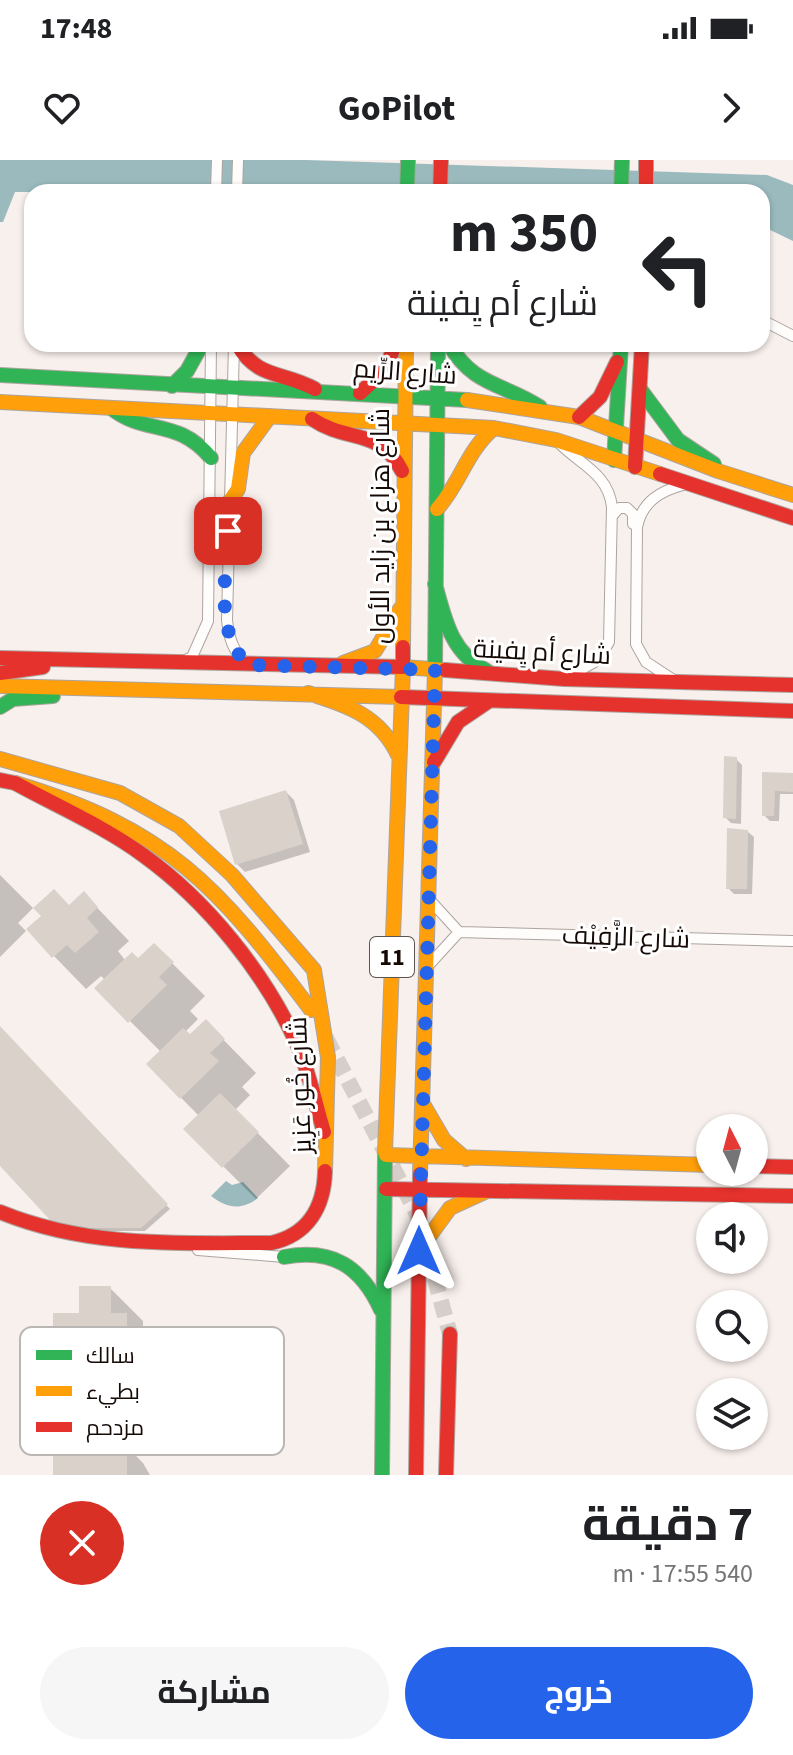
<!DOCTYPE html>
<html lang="ar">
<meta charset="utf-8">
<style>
:root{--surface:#fff;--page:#f6f6f6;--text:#202124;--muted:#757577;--accent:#2563eb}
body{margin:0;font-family:"Source Sans 3",Cairo,sans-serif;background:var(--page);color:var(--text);direction:rtl;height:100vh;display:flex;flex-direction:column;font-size:30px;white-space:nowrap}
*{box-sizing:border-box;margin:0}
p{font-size:26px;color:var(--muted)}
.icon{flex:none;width:44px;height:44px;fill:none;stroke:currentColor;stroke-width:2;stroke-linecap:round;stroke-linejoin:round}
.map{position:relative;height:1315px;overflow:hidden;direction:ltr}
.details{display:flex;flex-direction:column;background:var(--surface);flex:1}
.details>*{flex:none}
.top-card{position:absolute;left:24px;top:24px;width:746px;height:168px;border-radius:24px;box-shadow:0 2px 6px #0004;direction:rtl;background:#fff;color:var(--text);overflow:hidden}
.needle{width:52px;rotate:354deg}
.buttons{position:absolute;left:696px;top:954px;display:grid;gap:16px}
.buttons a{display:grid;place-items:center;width:72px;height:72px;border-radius:50%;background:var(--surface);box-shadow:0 2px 6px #0004;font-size:40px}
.pin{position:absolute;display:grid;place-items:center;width:68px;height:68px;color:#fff;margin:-34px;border-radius:16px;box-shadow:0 4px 12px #0006}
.me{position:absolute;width:88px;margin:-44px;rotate:0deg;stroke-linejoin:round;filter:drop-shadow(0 0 6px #0008)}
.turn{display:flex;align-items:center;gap:28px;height:168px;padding:0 40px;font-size:36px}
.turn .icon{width:104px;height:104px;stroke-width:2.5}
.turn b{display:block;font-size:56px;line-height:68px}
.round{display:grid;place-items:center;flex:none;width:84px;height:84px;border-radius:42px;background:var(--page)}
.overview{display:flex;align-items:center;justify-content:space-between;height:136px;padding:0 40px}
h1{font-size:48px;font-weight:700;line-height:60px}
.primary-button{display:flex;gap:16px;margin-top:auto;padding:16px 40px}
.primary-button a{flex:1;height:92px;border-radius:48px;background:var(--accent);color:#fff;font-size:32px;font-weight:700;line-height:92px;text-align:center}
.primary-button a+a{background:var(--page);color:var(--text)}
.status{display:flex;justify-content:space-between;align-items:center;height:56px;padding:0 40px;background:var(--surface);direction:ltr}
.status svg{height:22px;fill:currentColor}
header{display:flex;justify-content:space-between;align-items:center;height:104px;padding:0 40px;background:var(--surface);font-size:36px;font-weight:700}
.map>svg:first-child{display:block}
</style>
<div class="status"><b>17:48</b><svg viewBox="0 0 49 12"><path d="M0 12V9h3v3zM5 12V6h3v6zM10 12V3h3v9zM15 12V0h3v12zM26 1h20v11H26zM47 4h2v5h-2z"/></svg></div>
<header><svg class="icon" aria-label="forward" viewBox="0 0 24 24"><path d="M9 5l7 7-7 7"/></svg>GoPilot<svg class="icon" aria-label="heart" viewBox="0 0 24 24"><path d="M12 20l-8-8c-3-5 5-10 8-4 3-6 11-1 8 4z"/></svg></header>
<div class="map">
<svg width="793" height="1315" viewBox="0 0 793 1315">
<rect width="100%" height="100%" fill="#f8f0ec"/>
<!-- water -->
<path fill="#9ababe" d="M0 0H306L767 15 793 25V81L762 66V32H15L3 62H0Z
M226 1021 232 1025 243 1022 258 1038C241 1051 227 1048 211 1036Z"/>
<!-- shadow -->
<path fill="#0003" d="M736 599 742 605 741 664 731 663 725 657Z
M764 614 793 615V634H780L779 661H770L764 655Z
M286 632 294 640 310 692 245 712 237 704Z
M748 672 754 677 752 734H734L728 728Z
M0 715 33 748 18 763 26 771 0 797Z
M84 734 129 781 118 791 125 800 138 801 154 785 205 836 190 851 198 859 185 872 190 877 206 862 256 913 242 927 250 935 235 950 290 1006 256 1039 186 969 199 956 148 904 161 892 97 828 105 820 101 816 86 829 54 796 69 747Z
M0 869 170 1049 145 1071H80L55 1063 0 1003Z
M110 1128 143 1161V1172L159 1188V1251H141V1270H113L94 1251H87L55 1218 81 1155Z
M111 1270 143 1303 150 1315H55Z"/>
<!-- building -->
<path fill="#dbd1cb" d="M724 596 737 597 736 659 723 658Z
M762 612 793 613V632L775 631 774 656H762Z
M286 630 303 684 235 705 219 651Z
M727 668 748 670 747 729H726Z
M54 729 69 745 84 731 98 747 87 758 99 772 75 793 67 785 52 798 26 769 41 756 33 748Z
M154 783 174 802 159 817 167 825 128 863 94 828 132 792 138 798Z
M206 859 225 879 210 893 219 901 180 939 146 904 183 868 190 874Z
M0 866 168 1044 141 1068H75L50 1060 0 1006Z
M220 933 259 972 222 1008 183 969Z
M79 1126H111V1153H127V1219H109L110 1238H78V1219H53V1153H79Z
M79 1268H112V1290H127V1315H53V1290H79Z"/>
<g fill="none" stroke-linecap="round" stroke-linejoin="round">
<!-- primary-tunnel -->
<path stroke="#d6cec9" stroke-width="16" stroke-dasharray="16 8" stroke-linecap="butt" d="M326 878 417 1054 450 1174"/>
<defs>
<path id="street" d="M216 32 217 0
M237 32 238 0
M762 160 793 176
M234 184 227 460C229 478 233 492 247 504
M557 281C578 304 608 312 612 347L609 482 598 500 568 517
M612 356 619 348H627L633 354V364
M183 501 192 497 208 461 211 184
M672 519 646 502 636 484 637 367C642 342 660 331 683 325
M428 738 459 772
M428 806 459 772 793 781
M198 1090 284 1097"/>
<path id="fast" d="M407 32 408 0
M621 32 622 0
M449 184C473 226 503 223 540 247
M0 215 467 240
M172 226 187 211 202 184
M640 229 678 280 714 304
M111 248C146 276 177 257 211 298
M614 300 621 184
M435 424C445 460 451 493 487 511
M435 510 438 184
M0 547 13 539 53 536
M284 1097C332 1088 361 1106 381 1150
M382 1315 385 992"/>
<path id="slow" d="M467 240 579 257 718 311 793 335
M0 242 494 268 556 280 660 314
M228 344 238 329 243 293 270 256
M437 349C460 324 467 290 494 268
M403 487 406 184
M343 503 375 491 400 449
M0 526 401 537
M308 533C347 545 380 556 398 595
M0 599 120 633 179 666 232 715 314 810 328 897 325 1011
M15 623C168 669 218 726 311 850
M423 944 444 980 466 999
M385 992 403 507 445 510
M386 995 710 1005
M420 1014 435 510
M420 1089 450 1048 485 1032"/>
<path id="jam" d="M646 0V32
M440 32 441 0
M237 184C258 220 283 211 315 229
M360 233 386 209 395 184
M579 257 600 237 617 202
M312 259C347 283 380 267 402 311
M635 307 642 184
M660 314 793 358
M0 498 403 507V487
M445 510 564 519 793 525
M0 513 43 507
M401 537 793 551
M434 602 458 562 489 541
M0 620 15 623C57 646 105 667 143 695 207 741 265 813 297 884 309 911 315 943 324 972
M754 1006 793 1007
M386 1029 793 1036
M0 1052C88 1088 178 1083 271 1083 308 1075 324 1047 325 1011
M416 1315 420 1014
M446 1315 450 1174"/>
</defs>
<!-- street casing -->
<use href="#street" stroke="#ada49f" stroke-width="12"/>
<!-- fast casing -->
<use href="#fast" stroke="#ada49f" stroke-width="16"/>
<!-- slow casing -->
<use href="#slow" stroke="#ada49f" stroke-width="16"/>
<!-- jam casing -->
<use href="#jam" stroke="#ada49f" stroke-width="16"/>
<!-- street -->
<use href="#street" stroke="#fefdfc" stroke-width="10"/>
<!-- fast -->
<use href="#fast" stroke="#30b455" stroke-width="14"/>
<!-- slow -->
<use href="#slow" stroke="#ff9f0a" stroke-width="14"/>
<!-- jam -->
<use href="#jam" stroke="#e5322d" stroke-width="14"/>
</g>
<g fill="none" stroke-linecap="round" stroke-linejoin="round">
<!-- route -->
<path stroke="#2563eb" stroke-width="14" stroke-dasharray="0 25.2" d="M228 371C227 412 213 476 249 505L435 510 419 1091"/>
</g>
<g text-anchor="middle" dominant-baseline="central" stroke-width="6" stroke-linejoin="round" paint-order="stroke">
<!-- shield labels -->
<rect fill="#fff" stroke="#5b5450" stroke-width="2" x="370" y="777" width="44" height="40" rx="6"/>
<g font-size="24" font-weight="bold" fill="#150a05">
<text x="392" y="797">11</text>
</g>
<!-- street labels -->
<g font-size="26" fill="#150a05" stroke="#fff">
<text transform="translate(405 212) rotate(4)">شارع الرِّيم</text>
<text transform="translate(380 366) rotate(-90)">شارع هزاع بن زايد الأول</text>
<text transform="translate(542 492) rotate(3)">شارع أم يِفينة</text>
<text transform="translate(626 777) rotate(2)">شارع الزَّفِيْف</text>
<text transform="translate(300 925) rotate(-92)">شارع خُور عَزِيز</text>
</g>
</g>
<!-- legend -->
<rect x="20" y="1167" width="264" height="128" rx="12" fill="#fff" stroke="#b9b6b4" stroke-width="2"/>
<rect x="36" y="1190" width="36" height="10" fill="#30b455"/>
<rect x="36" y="1226" width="36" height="10" fill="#ff9f0a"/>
<rect x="36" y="1262" width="36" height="10" fill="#e5322d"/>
<g font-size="22" fill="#150a05">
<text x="86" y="1203">سالك</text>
<text x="86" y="1239">بطيء</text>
<text x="86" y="1275">مزدحم</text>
</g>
</svg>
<div class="buttons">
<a><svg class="needle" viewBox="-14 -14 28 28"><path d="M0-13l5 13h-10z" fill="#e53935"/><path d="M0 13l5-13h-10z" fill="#757577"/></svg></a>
<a><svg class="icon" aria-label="sound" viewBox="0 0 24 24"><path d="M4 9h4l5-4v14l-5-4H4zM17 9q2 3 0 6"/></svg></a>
<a><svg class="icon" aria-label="search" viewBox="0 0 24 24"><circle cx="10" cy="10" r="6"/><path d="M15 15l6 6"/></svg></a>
<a><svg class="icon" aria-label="layers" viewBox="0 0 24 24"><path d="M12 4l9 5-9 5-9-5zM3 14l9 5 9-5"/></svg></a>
</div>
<div class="pin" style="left:228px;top:371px;background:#d93025"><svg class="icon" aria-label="arrive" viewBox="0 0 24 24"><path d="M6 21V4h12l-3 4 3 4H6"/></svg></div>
<svg class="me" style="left:419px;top:1091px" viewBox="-20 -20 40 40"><path d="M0-17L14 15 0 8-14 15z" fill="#2563eb" stroke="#fff" stroke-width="4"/></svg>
<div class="top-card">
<div class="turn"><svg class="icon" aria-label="left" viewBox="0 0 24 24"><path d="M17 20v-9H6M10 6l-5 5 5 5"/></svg><div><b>350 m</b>شارع أم يِفينة</div></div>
</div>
</div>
<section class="details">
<div class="overview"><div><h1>7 دقيقة</h1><p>540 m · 17:55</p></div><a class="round" style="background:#d93025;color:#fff"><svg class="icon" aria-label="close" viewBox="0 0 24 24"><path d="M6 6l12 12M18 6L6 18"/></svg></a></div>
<div class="primary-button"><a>خروج</a><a>مشاركة</a></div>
</section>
